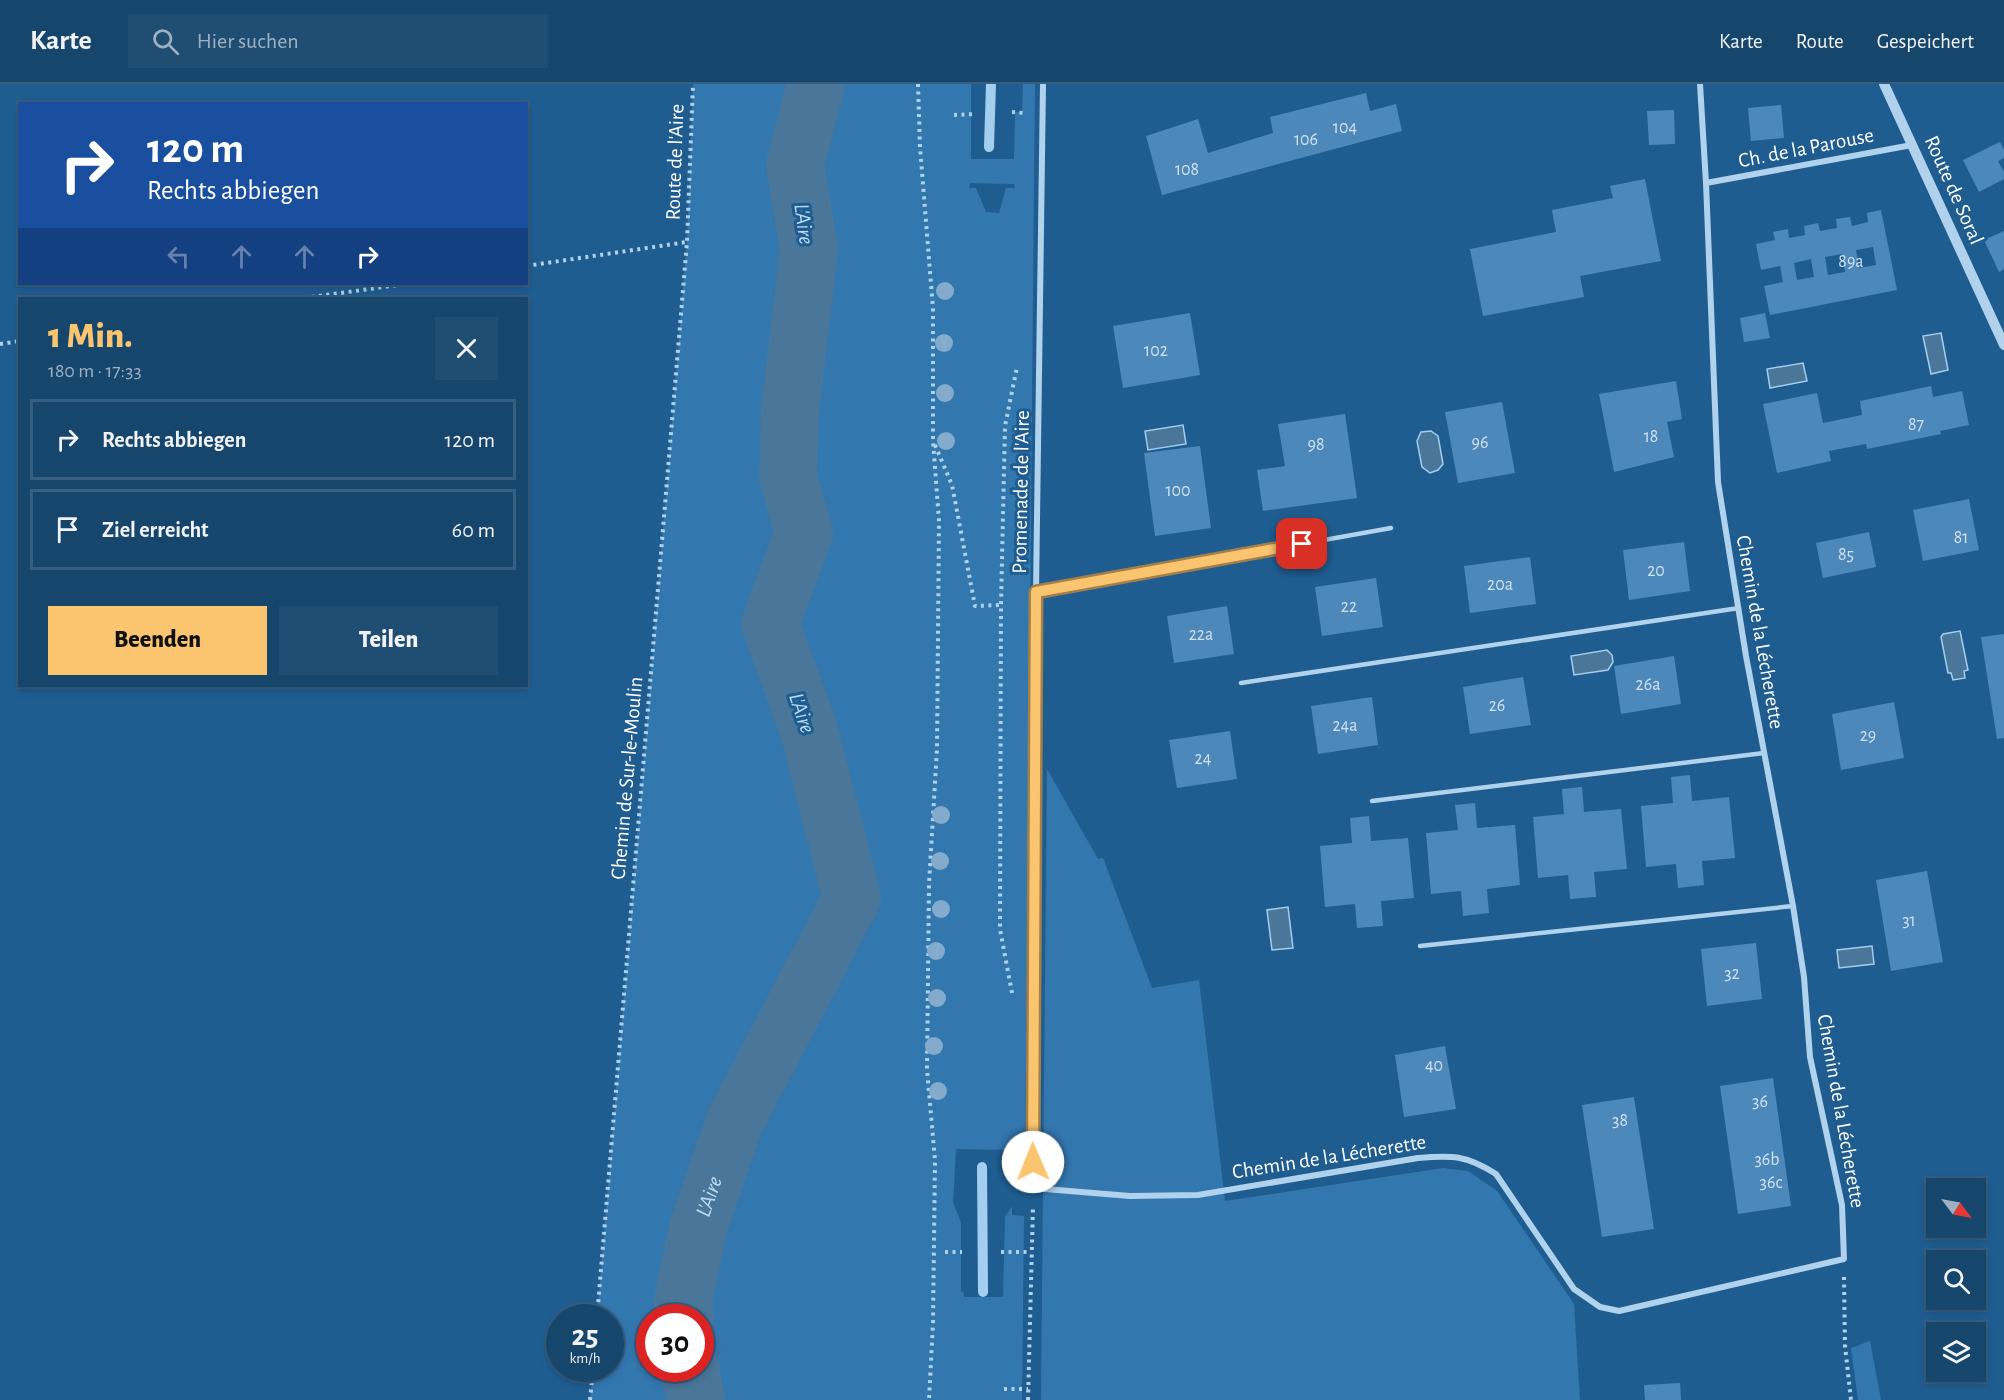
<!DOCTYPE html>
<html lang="de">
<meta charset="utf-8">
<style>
:root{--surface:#17466d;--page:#204d72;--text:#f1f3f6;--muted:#9eb1c2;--line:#365e80;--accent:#fbc570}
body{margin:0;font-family:"Alegreya Sans",sans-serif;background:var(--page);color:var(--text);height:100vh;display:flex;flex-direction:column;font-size:22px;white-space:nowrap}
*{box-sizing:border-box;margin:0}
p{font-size:20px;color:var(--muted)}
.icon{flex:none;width:33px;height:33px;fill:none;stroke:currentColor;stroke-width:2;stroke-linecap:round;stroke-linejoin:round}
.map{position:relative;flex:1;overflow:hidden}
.details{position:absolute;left:18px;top:213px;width:510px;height:390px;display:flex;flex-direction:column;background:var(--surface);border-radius:0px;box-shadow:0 3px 9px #0003,0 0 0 2px var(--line)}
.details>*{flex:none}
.hud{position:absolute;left:18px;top:18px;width:510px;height:183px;border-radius:0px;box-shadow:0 3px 9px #0003,0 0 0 2px var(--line);background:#1a4fa0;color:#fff;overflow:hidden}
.needle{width:39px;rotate:122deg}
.fabs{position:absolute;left:1926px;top:1094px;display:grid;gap:12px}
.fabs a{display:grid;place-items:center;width:60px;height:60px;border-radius:0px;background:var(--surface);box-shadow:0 3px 9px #0003,0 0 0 2px var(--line);font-size:30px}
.speed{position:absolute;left:546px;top:1220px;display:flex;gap:12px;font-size:30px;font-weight:700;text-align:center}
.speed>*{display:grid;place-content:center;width:78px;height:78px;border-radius:50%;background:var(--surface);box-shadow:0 3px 9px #0003,0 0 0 2px var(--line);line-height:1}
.speed small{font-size:15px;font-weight:400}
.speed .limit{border:9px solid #d22;background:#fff;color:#111}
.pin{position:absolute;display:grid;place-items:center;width:51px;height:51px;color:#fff;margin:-26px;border-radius:12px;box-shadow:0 3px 9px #0006}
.me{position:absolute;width:66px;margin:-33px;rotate:359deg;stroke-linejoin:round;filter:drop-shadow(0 0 4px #0008)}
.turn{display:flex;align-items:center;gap:21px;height:126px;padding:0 30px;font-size:27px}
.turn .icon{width:78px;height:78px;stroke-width:2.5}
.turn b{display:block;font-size:42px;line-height:51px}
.lanes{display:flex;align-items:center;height:57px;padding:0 30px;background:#0003;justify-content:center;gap:30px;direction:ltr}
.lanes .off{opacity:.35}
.round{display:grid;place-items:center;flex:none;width:63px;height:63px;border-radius:0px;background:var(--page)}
.headline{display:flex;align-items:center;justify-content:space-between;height:102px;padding:0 30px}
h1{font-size:36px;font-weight:800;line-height:45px;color:var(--accent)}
.primary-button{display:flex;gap:12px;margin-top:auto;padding:12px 30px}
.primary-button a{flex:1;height:69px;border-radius:0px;background:var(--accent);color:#111;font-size:24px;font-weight:800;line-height:69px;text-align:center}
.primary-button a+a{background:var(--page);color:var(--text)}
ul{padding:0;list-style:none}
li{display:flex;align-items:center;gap:18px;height:81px;margin:0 12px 9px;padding:0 18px;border:3px solid var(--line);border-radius:0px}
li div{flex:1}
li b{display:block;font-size:22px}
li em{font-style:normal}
header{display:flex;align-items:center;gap:36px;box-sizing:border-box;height:84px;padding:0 30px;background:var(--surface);border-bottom:2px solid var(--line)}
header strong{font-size:28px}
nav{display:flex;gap:33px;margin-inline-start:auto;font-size:21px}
.search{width:420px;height:54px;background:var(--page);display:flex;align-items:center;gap:15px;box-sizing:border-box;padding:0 21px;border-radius:0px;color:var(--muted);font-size:22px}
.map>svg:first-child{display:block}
</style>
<header>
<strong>Karte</strong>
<div class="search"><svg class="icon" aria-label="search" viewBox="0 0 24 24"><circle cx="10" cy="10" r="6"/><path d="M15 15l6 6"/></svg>Hier suchen</div>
<nav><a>Karte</a><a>Route</a><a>Gespeichert</a></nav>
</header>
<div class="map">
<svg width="2004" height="1316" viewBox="0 0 2004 1316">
<rect width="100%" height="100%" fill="#1f5d91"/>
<!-- green -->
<path fill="#3377af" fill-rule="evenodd" d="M693 0H971V75H1014L1015 28H1022L1023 0H1035L1025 1078H1012L1011 1066 956 1065 953 1118 961 1139V1208H963L964 1213H1003L1005 1133 1012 1122V1131L1024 1132 1022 1316H590L593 1284H610V1233H597L687 158ZM970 99 1014 100 1015 104H1006L999 129 986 128 976 104H969ZM650 1233H700V1284H650Z
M1047 685 1098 775 1103 774 1152 904 1199 896 1225 1117 1443 1084 1468 1087 1497 1107 1574 1220 1580 1316H1041Z
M1870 1257 1881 1316H1858L1851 1264Z"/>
<!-- water -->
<path fill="#4a769a" stroke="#a3ceef" stroke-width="1.5" d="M1941 249 1948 286 1931 290 1923 252Z
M1803 279 1807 297 1770 304 1767 285Z
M1183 341 1186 360 1148 366 1145 347Z
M1431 347 1438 352 1443 380 1438 386 1430 389 1422 383 1417 357 1421 348Z
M1960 547 1968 586 1964 587 1965 594 1953 596 1951 589H1948L1941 553 1943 550Z
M1607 566 1612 571 1613 578 1608 586 1574 591 1571 572Z
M1288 823 1293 864 1272 866 1267 826Z
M1872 862 1874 880 1839 884 1837 866Z"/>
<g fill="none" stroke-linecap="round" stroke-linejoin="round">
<!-- stream -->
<path stroke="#a3ceef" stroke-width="10" d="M989 63 991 0
M982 1083 983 1208"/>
<!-- river -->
<g stroke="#4a769a" stroke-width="58">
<path id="s1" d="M685 1233 683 1217 698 1144 735 1037 852 814 808 643 770 540 804 449 788 393 790 327 809 165 795 81 816 0"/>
<path d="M690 1284 696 1316"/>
</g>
</g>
<!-- building -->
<path fill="#4c88ba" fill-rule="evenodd" d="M1366 9 1370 27 1396 20 1402 47 1162 111 1146 52 1198 35 1208 69 1273 49 1270 33Z
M1781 21 1784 54 1751 57 1748 24Z
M1674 26 1675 60 1649 61 1647 27Z
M2000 58 2004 66V74L1998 77 2004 88V95L1979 108 1963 76Z
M1645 95 1661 177 1580 192 1584 213 1483 232 1470 165 1556 148 1552 126 1613 114 1610 102Z
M1881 126 1897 206 1770 231 1764 202 1783 198 1780 182 1761 186 1756 160 1775 156 1773 148 1788 145 1789 154 1805 151 1804 142 1818 139 1820 147 1837 144 1836 135 1850 133 1852 142 1868 138 1867 129ZM1873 163 1876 181 1859 184 1856 166ZM1842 170 1845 188 1828 191 1825 173ZM1811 175 1814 193 1797 196 1794 179Z
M2004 147V185L1999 188 1984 156Z
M1190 229 1200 291 1123 304 1113 242Z
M1765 229 1770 254 1744 258 1740 234Z
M1676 297 1682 335 1667 338 1674 373 1614 388 1599 310Z
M1931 302 1933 313 1962 307 1969 341 1940 347 1941 350 1867 365 1866 360 1829 367 1831 377 1777 389 1763 320 1817 309 1823 339 1862 331 1860 317Z
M1502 318 1515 389 1458 399 1445 328Z
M1345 330 1357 414 1263 427 1257 386 1285 382 1278 340Z
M1200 362 1211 444 1155 452 1144 369Z
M1969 415 1979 466 1923 477 1913 426Z
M1869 448 1876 483 1823 494 1816 459Z
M1684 458 1690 507 1629 516 1623 466Z
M1530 473 1536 520 1470 529 1464 482Z
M1376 494 1383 543 1322 552 1315 503Z
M1227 522 1234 570 1174 579 1167 532Z
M2004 550V654L1997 655 1981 553Z
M1674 572 1681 620 1621 630 1614 582Z
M1523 593 1531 641 1470 650 1463 603Z
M1372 613 1378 661 1318 670 1311 622Z
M1894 618 1904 674 1841 686 1832 630Z
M1230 647 1237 695 1177 704 1169 656Z
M1690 691 1692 717 1729 713 1735 774 1702 777 1704 801 1678 804 1676 780 1646 783 1641 722 1673 719 1671 693Z
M1582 703 1584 728 1621 725 1627 785 1594 788 1596 813 1570 815 1568 791 1538 794 1533 733 1564 730 1562 705Z
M1475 719 1477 744 1515 741 1520 801 1487 805 1489 829 1463 832 1461 807 1431 810 1426 749 1458 746 1455 721Z
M1369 732 1371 757 1408 754 1414 814 1381 817 1383 842 1357 844 1355 820 1325 823 1320 762 1352 759 1350 734Z
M1927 787 1943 878 1891 887 1876 796Z
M1756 859 1762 915 1707 922 1701 865Z
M1445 962 1456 1025 1404 1033 1395 971Z
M1773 994 1791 1122 1738 1130 1720 1002Z
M1634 1013 1654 1145 1602 1153 1582 1021Z
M1680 1299 1681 1316H1645L1644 1301Z"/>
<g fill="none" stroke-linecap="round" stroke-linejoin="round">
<!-- path -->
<path stroke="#b0d2ed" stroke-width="4" stroke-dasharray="3 4.5" stroke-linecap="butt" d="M918 0 920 63 933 225V357L939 437 937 665 929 800 927 986 935 1076 933 1239 929 1316
M1012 28 1024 29
M954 31 976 30
M526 182 687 158
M304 214 406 200
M0 260 20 257
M935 361 952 401 975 522 1001 521
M1012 909 1000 845 1001 521 1005 342 1017 283
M945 1168H962
M1001 1168H1031
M1844 1193 1845 1262 1851 1316
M597 1233 687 158 693 0
M1004 1305H1028
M590 1316 593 1284
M1028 1316 1033 1122"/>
<!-- service -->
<path stroke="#b0d2ed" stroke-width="4.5" d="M1036 508 1391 444
M1241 599 1739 524
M1372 717 1764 669
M1420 862 1793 822"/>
<!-- minor -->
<path stroke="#b0d2ed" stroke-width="6" d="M1043 0 1036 508 1033 1104 1130 1112 1198 1111 1418 1074C1452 1071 1466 1071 1496 1090L1574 1205 1600 1223 1619 1227 1844 1175 1842 1121 1810 973 1804 893 1793 822 1746 572 1718 398 1706 99 1700 0
M1706 99 1912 61"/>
<!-- tertiary -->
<path stroke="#b0d2ed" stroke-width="10" d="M1884 0 2004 261"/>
</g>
<!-- trees -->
<g fill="#84abcb">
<circle cx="945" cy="207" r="9"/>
<circle cx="944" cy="259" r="9"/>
<circle cx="945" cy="309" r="9"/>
<circle cx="946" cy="357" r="9"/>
<circle cx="941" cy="731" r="9"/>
<circle cx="940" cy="777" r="9"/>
<circle cx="941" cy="825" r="9"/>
<circle cx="936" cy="867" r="9"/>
<circle cx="937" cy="914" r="9"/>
<circle cx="934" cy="962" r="9"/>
<circle cx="938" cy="1007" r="9"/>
</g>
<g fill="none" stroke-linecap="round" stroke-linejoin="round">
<defs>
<path id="route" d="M1033 1078 1036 508 1302 460"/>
</defs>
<!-- route casing -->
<use href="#route" stroke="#a38049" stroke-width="15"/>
<!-- route -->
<use href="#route" stroke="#fbc570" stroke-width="10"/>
</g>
<g text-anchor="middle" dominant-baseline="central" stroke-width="6" stroke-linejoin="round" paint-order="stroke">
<!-- number labels -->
<g font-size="18" fill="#d2e1ee">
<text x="1345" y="44">104</text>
<text x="1306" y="56">106</text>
<text x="1187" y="86">108</text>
<text x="1851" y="178">89a</text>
<text x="1156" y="267">102</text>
<text x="1916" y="341">87</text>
<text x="1651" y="353">18</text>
<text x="1480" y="359">96</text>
<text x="1316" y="361">98</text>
<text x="1178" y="407">100</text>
<text x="1961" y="454">81</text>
<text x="1846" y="471">85</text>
<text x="1656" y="487">20</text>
<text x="1500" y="501">20a</text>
<text x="1349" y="523">22</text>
<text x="1201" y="551">22a</text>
<text x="1648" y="601">26a</text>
<text x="1497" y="622">26</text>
<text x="1345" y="642">24a</text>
<text x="1868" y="652">29</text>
<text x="1203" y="675">24</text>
<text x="1909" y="837">31</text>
<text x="1732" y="890">32</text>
<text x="1434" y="982">40</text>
<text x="1760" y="1018">36</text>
<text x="1620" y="1037">38</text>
<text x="1767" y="1076">36b</text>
<text x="1771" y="1099">36c</text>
</g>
<!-- street labels -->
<g font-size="21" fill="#fff" stroke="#1f5d91">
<text transform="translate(1806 64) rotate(-11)">Ch. de la Parouse</text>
<text transform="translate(675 78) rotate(-88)">Route de l'Aire</text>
<text transform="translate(1954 106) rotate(66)">Route de Soral</text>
<text transform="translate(1021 408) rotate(-89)">Promenade de l'Aire</text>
<text transform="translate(1760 548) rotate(80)">Chemin de la Lécherette</text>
<text transform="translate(627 694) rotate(-85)">Chemin de Sur-le-Moulin</text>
<text transform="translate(1841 1027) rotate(80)">Chemin de la Lécherette</text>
<text transform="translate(1329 1073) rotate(-9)">Chemin de la Lécherette</text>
</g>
<!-- water labels -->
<g font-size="22" font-style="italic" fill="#bcdcf4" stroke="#1f5d91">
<text transform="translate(804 140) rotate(82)">L'Aire</text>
<text transform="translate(802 629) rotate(71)">L'Aire</text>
<text stroke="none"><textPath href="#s1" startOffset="124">L'Aire</textPath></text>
</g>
</g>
</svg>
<div class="fabs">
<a><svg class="needle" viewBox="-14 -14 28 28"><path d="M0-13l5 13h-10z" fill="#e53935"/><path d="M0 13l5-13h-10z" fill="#9eb1c2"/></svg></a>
<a><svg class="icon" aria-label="search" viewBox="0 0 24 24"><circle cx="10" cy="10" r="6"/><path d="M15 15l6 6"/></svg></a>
<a><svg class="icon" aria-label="layers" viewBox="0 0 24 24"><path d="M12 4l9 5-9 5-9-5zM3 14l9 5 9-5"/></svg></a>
</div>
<div class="speed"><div>25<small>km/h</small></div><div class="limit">30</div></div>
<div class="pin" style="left:1302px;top:460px;background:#d93025"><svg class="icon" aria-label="arrive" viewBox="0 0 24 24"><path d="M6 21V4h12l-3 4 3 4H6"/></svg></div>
<svg class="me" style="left:1033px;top:1078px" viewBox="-20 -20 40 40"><circle r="19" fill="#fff"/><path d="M0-13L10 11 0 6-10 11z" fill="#fbc570"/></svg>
<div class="hud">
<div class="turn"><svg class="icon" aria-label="right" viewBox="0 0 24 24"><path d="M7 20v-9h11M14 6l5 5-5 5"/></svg><div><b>120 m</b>Rechts abbiegen</div></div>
<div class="lanes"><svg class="icon off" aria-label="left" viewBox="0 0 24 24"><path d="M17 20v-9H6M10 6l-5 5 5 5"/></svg><svg class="icon off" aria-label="ahead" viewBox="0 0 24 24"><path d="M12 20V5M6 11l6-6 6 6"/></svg><svg class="icon off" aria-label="ahead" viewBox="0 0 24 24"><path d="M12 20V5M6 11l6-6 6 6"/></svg><svg class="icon" aria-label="right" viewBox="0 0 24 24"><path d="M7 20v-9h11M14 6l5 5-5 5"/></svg></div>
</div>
<section class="details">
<div class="headline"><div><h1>1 Min.</h1><p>180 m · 17:33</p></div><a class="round"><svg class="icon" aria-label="close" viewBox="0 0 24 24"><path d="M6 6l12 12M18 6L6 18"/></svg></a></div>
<ul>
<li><svg class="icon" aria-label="right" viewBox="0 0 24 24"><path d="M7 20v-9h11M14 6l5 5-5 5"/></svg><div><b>Rechts abbiegen</b></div><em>120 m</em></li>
<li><svg class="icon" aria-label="arrive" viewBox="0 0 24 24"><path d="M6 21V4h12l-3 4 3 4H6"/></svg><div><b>Ziel erreicht</b></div><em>60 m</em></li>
</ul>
<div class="primary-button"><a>Beenden</a><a>Teilen</a></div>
</section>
</div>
